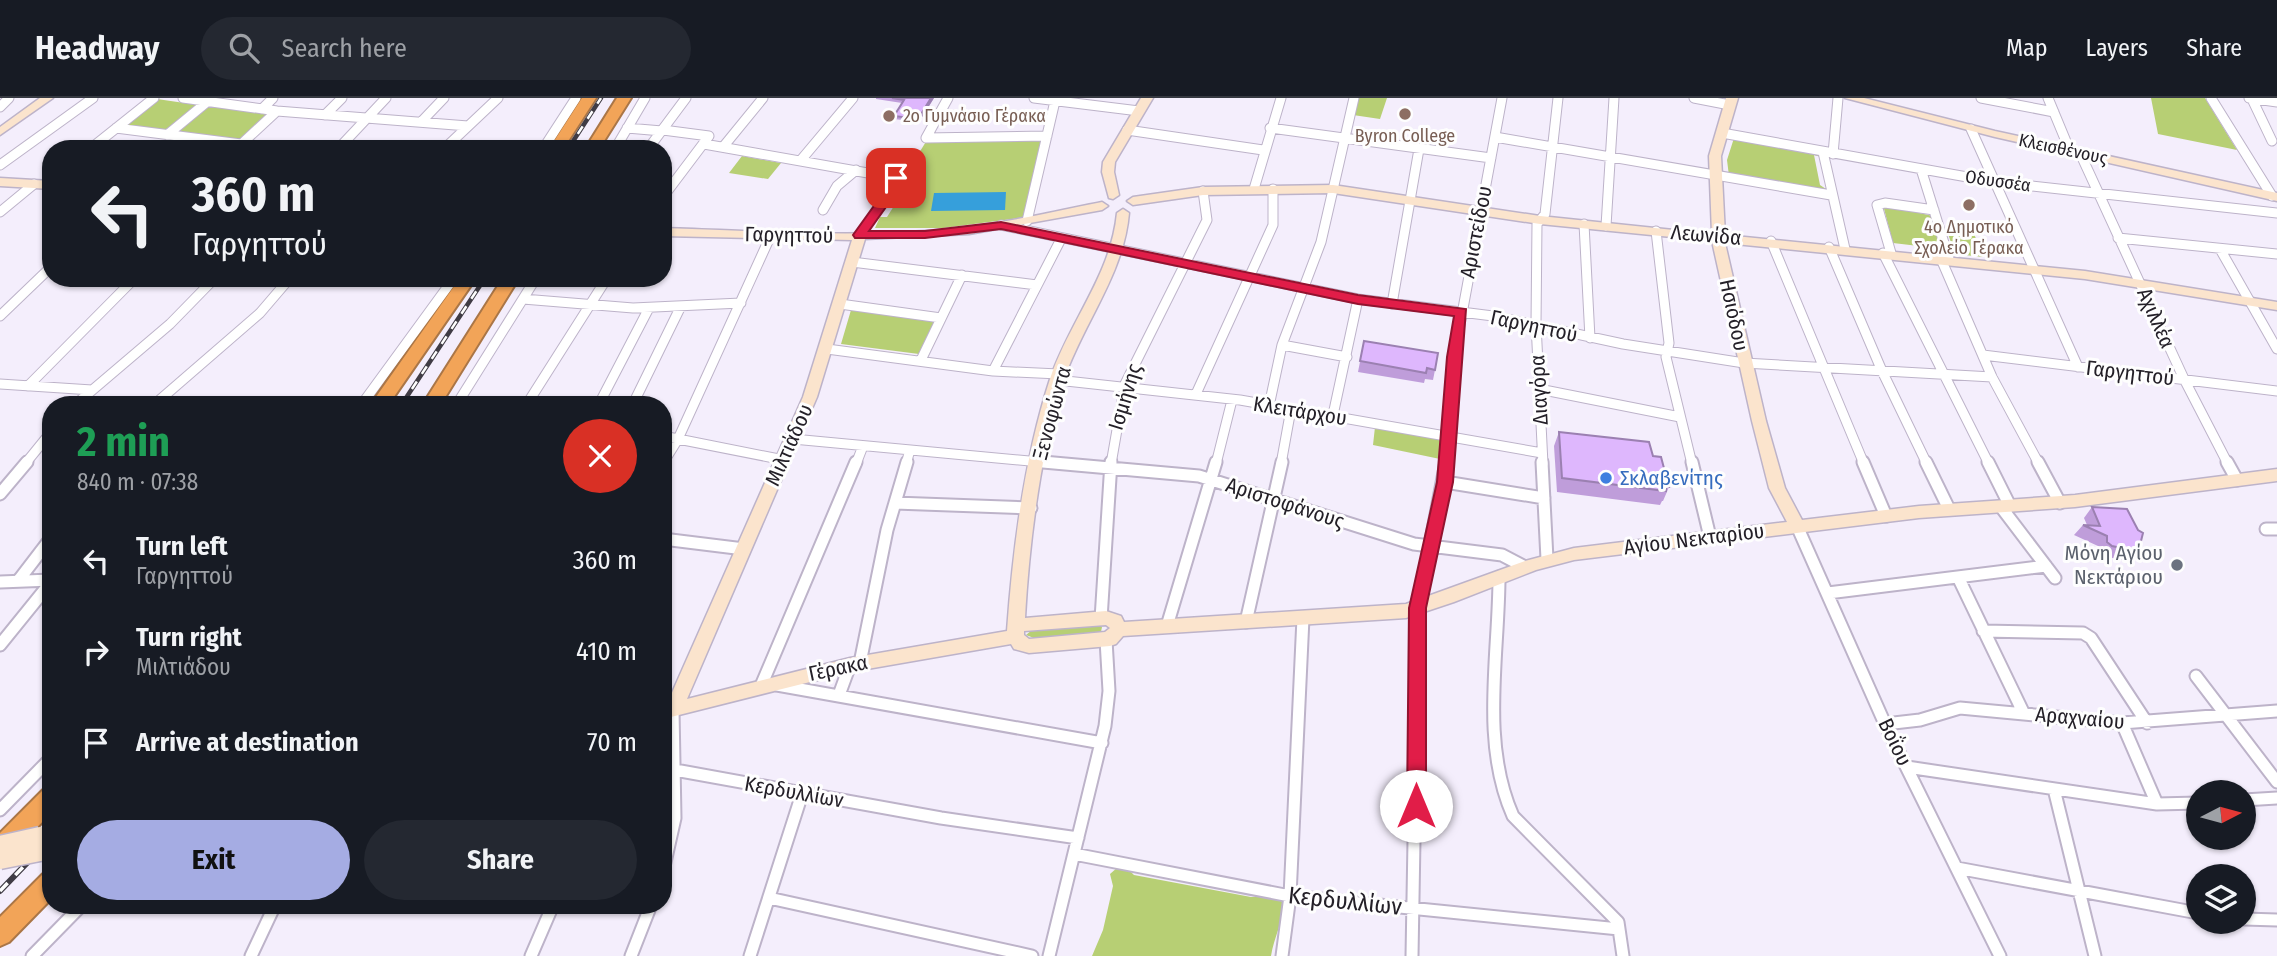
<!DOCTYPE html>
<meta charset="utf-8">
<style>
:root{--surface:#171b24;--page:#242831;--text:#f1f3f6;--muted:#9ea1a6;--line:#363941;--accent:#a5ace3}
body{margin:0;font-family:"Fira Sans Condensed",sans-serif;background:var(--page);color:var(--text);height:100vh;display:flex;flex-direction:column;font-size:26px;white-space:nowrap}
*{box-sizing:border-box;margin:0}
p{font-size:23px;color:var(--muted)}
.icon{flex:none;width:38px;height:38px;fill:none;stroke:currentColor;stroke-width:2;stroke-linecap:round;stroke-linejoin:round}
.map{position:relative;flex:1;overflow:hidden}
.sheet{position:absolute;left:42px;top:298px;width:630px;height:518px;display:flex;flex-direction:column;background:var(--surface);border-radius:28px;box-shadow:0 2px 5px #0004}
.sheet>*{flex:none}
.guide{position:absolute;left:42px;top:42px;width:630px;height:147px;border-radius:28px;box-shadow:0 2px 5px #0004;background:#171b24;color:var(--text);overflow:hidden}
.needle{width:46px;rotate:84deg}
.controls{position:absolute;left:2186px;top:682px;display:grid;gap:14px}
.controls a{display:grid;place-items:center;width:70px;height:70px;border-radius:50%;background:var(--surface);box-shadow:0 2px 5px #0004;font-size:35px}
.pin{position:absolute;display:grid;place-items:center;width:60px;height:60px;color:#fff;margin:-30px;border-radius:14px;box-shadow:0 4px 10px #0006}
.me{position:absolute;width:77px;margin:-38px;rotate:0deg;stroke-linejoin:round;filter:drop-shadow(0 0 5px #0008)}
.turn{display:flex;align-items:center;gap:24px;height:147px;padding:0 35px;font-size:32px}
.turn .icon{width:91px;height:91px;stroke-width:2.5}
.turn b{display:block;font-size:49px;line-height:60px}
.round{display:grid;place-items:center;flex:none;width:74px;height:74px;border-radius:37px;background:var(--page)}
.overview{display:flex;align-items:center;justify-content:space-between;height:119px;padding:0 35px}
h1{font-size:42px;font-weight:700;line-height:52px;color:#1e9e55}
.action{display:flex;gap:14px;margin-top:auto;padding:14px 35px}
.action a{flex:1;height:80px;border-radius:42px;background:var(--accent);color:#111;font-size:28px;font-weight:700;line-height:80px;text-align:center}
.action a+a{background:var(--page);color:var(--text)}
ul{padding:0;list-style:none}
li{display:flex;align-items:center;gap:21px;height:91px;padding:0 35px}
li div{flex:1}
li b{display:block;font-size:26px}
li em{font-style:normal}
header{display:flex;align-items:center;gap:42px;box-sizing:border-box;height:98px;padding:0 35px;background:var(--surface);border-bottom:2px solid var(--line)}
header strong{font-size:33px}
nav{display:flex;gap:38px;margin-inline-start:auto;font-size:24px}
.search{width:490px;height:63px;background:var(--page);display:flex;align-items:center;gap:18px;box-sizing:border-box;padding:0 24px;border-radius:38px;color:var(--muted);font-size:26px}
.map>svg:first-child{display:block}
</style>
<header>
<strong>Headway</strong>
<div class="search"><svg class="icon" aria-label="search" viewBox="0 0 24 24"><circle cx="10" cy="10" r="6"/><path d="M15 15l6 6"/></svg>Search here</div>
<nav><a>Map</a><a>Layers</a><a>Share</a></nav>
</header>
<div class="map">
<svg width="2277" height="858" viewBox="0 0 2277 858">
<rect width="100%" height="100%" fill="#f4eefc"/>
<!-- green -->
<path fill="#b7cf74" d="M1359 0H1387L1380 21 1353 17Z
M2151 0H2205L2237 52 2158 36Z
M157 1 198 7 165 33 124 28Z
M207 8 269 16 240 43 176 35Z
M1044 39 1027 119 943 130H875L880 119H887L904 92 897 91 927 42Z
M1734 40 1820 56 1821 59 1814 57 1820 87 1829 93 1729 78 1727 62Z
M742 58 781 65 768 81 729 75Z
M1883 107 1933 118 1944 151 1893 145Z
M1946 130 1973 133 1983 159 1955 156Z
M851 212 935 223 919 256 841 246Z
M1375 329 1442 342 1440 361 1373 347Z
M1097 526 1102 529 1101 534 1034 540 1026 537 1032 532Z
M1118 769 1128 771 1134 777 1251 799 1276 798 1284 805C1283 824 1274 839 1271 858H1092L1103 832 1113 788 1110 776Z"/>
<!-- water -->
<path fill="#369fdb" d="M1006 94 1005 112 931 113 934 95Z"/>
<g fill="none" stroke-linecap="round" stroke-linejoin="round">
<defs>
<path id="street-far1" d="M183 0 277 13 468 28
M948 0 926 40 1047 38
M1034 0 1139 13
M1694 0 1730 7
M1981 0 2054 14
M2048 0 2070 53
M2211 0 2272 98
M2249 0 2277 4
M2252 1 2272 43
M0 9 9 0
M262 11 273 0
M325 17 342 0
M422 23 444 0
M116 30 241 46
M627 30 662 33
M1270 30 1491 60
M1971 31 2078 269
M663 32 709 38 663 99
M1127 32 1263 52
M1722 35 1995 84 2277 115
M167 37 207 4
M1495 39 1831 97
M704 46 896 80 892 92 860 137
M723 49 763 0
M90 51 154 0
M236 51 277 13
M338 51 386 0
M444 51 498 0
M543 51 576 0
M615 51 645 0
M648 51 686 0
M1823 54 1845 151
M2080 55 2184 281 2228 366
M1833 56 1838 0
M801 62 853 0
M0 67 93 0
M1921 71 1949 161
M1254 91 1281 0
M823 112 837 88 856 72
M0 114 34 86
M1027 123 1055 3
M1584 126 1590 240
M1001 127 1358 201 1493 218 1623 246 1744 265 1992 279
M1606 128 1614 0
M1656 133 1669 245 1666 259 1692 366
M2118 140 2277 156
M1771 143 1864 366
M1829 149 1882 273 1927 366
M2220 151 2277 251
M1883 155 1989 366
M1891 155 1877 107 1885 105 1934 112
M1941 161 1992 279 2039 366
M852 164 1037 187
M523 201 633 210 741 205
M840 206 941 220
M1392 206 1419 51
M0 218 51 169
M1282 247 1347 259
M827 251 993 273 1059 276
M1983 257 2277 293
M921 262 962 177
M993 273 1061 141
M1057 282 1240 302 1542 355
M0 286 92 292
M28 288 135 180
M1539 291 1680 319
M1196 296 1273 127V91
M76 306 170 226 215 180
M155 306 260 215 290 180
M362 306 454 180
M457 306 536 180
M527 306 607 180
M599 306 649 210
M633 306 681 208
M1269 308 1282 247 1321 144 1354 0
M1333 317 1358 201
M663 338 784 362
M793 341 1062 366
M663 365 678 341 771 137
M25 366 51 334
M856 366 863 348
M906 366 910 352
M1111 366 1125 286 1207 122 1203 93
M1216 366 1232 302
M1281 366 1291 311
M1446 366 1454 259 1502 0
M1543 366 1536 226 1537 126 1545 116 1558 0"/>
<path id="street" d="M1043 364 1199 378 1414 446 1502 457 1525 469
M1542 364 1547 461
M1692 364 1710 439
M1863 364 1886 418
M1926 364 1949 411
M1988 364 2010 408
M2038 364 2060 405
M2227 364 2237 382
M1445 384 1544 400
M0 396 27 364
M895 405 1031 410
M2001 409 2055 480
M1797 428 1885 626 2000 858
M2266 431H2277
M663 441 744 451
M1499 479C1499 557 1480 644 1513 718L1618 824 1623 858
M1958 479 2024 616
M18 483 51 440
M0 484 51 482
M1828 495 2046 468
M1101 521 1111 364
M1246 524 1282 364
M1167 528 1216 364
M1983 533 2083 535 2091 540 2147 625
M0 547 51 484
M860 565 887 432 907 364
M2196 578 2277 684
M777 587 1102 645
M761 588 856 364
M839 597 850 567
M2122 625 2157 706
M1885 626 1920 622 1960 610 2122 625 2277 613
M1907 669 2157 706 2198 705
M675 672 941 720 1078 740
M2054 691 2095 858
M2244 702 2277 700
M0 712 51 660
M1074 756 1290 798 1619 831
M1957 770 2198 815
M663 773 675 720 673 612
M769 800 1032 858
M2244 821 2277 822
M32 858 82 807
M251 858 275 807
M531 858 553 807
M631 858 651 807
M750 858 802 696
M1049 858 1105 628 1109 593 1106 542
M1282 858 1290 798 1303 520
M1412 858 1418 510 1446 364"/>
<path id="secondary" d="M40 0H53L0 37V29Z
M1141 0H1153L1115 64 1114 74 1119 97 1113 101 1109 100 1102 74 1103 64Z
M1726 0H1738L1721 58 1725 137 2085 173 2277 204V212L2085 181 1725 145 1766 323 1785 390 1802 422 1919 408 2075 397 2277 371V383L2075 409 1919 420 1574 462 1536 472 1454 504 1406 520 1123 538 1116 546 1110 548 1029 555 1014 551 1011 546 850 574 663 621V607L667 606 803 299 852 142 663 138V130C758 133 855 140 950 131 1001 126 1052 114 1102 104L1108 108 1102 112 969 136 865 141 817 299 687 601 850 560 1007 533C1013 449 1024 361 1050 281 1069 224 1111 177 1117 115L1123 111 1129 115C1124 175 1085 223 1065 278 1041 347 1029 446 1025 520L1106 513 1121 518 1124 524 1406 506 1525 463 1574 450 1787 424 1769 390 1752 323 1712 143 1540 126 1333 95 1203 97 1133 107 1127 103 1133 99 1203 89 1333 87 1540 118 1712 136 1709 58ZM1106 527 1110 530 1105 534 1029 541 1024 537V533Z
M1845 0H1864L1995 33 2277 95V103L1995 39Z
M0 80 51 83V91L0 88Z"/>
<path id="highway" d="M582 0H596L563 51H549Z
M617 0H631L599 51H585Z
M460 180H476L389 306H371Z
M503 180H519L441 306H423Z
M51 689V715L8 759 0 762V735L43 692Z
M51 773V801L9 844 0 848V819L43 776Z"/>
</defs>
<!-- street-far1 casing -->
<use href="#street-far1" stroke="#bdb3c9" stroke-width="11"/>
<!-- street casing -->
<use href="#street" stroke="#bdb3c9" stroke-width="15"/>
<!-- secondary casing -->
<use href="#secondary" stroke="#bdb3c9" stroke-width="3"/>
<!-- highway casing -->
<use href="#highway" stroke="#aa7647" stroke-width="4"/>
<!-- street-far1 -->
<use href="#street-far1" stroke="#fff" stroke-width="9"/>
<!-- street -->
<use href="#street" stroke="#fff" stroke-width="11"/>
<!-- secondary -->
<use href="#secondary" fill="#fbe4cd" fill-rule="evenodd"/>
<!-- highway -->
<use href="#highway" fill="#f2a458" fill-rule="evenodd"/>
<defs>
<path id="rail-far1" d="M568 51 601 0
M402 306 485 180"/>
<path id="rail" d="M0 793 51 740"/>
</defs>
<!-- rail-far1 casing -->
<use href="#rail-far1" stroke="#403c45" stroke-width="4.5"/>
<!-- rail casing -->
<use href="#rail" stroke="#403c45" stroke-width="6"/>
<!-- rail-far1 -->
<use href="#rail-far1" stroke="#fefefe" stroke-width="2.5" stroke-dasharray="9" stroke-linecap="butt"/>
<!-- rail -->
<use href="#rail" stroke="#fefefe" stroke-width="3.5" stroke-dasharray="11" stroke-linecap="butt"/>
<defs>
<path id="secondary-bridge" d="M0 747 40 738
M0 762 40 754"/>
</defs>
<!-- secondary-bridge casing -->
<use href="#secondary-bridge" stroke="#bdb3c9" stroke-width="21" stroke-linecap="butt"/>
<!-- secondary-bridge -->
<use href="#secondary-bridge" stroke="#fbe4cd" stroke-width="18"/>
</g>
<!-- wall -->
<path fill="#bf9dda" d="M876 0H934L919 24 894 21V18L902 5 876 1Z
M1364 243 1435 272 1433 282 1425 281 1424 285 1358 274Z
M1559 334 1653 358 1669 389 1663 403H1662L1660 407 1557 394 1554 348Z
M2092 409 2139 451 2129 461 2122 462 2103 458 2098 454V448L2074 437 2083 427H2087L2084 420Z"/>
<!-- shaded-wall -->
<path fill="#9b80b1" d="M931 0H934L919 24 918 21Z"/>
<!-- building -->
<path fill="#deb7fd" stroke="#9b80b1" stroke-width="2" d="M892 0H931L918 21 894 18 904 2Z
M1364 243 1438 255 1435 272 1427 270 1426 275 1360 263Z
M1559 334 1649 344 1653 358 1661 359 1669 389H1666V393L1562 380Z
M2092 409 2127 411 2138 432 2143 435 2139 451 2131 452 2112 448 2107 444V438L2083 427 2100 428Z"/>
<!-- route -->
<path fill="#e11d48" stroke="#92132f" stroke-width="2" d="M892 78 902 80 898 92 869 133H925L1001 124 1358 197 1466 211 1453 384 1426 510V708L1423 714 1416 716 1409 714 1407 708 1409 510 1437 384 1447 259 1454 218 1358 206 1001 131 925 140H855L853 137 886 91Z"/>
<!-- markers -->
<g fill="#8d6e63" stroke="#fefefe" stroke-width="2.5">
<circle cx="1405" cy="16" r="7"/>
<circle cx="889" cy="18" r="7"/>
<circle cx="1969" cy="107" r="7"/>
</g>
<circle fill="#3f7fe0" stroke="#fefefe" stroke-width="2.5" cx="1606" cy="380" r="7"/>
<circle fill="#6b7280" stroke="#fefefe" stroke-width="2.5" cx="2177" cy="467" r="7"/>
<g text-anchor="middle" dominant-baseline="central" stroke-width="6" stroke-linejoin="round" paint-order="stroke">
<!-- far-education labels -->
<g font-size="18" fill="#785e54" stroke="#fefefe">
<text x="903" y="18" text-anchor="start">2ο Γυμνάσιο Γέρακα</text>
<text x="1405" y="38">Byron College</text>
<text x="1969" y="129">4ο Δημοτικό<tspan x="1969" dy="21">Σχολείο Γέρακα</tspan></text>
</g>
<!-- far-street labels -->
<g font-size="18" fill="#242028" stroke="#fefefe">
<text transform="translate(2063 51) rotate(12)">Κλεισθένους</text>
<text transform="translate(1998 83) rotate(8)">Οδυσσέα</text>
</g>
<!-- street labels -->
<g font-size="21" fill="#242028" stroke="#fefefe">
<text transform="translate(1476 134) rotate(-79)">Αριστείδου</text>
<text transform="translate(789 137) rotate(1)">Γαργηττού</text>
<text transform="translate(1706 137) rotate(5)">Λεωνίδα</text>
<text transform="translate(1734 217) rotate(78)">Ησιόδου</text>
<text transform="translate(2156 220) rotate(66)">Αχιλλέα</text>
<text transform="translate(1534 228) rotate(12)">Γαργηττού</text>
<text transform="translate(2130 275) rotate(7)">Γαργηττού</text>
<text transform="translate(1539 292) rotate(-93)">Διαγόρα</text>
<text transform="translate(1125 299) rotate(-73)">Ισμήνης</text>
<text transform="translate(1300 313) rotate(9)">Κλειτάρχου</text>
<text transform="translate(1052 315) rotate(-75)">Ξενοφώντα</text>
<text transform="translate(789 347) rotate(-66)">Μιλτιάδου</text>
<text transform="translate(1285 405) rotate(18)">Αριστοφάνους</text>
<text transform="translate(1694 441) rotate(-7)">Αγίου Νεκταρίου</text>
<text transform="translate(838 570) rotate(-12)">Γέρακα</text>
<text transform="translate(2080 620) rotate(5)">Αραχναίου</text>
<text transform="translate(1895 644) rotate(64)">Βοΐου</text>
<text transform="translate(794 694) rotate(10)">Κερδυλλίων</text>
</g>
<!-- shop labels -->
<g font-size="21" fill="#366cbe" stroke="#fefefe" text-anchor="start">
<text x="1620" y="380">Σκλαβενίτης</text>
</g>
<!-- worship labels -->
<g font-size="21" fill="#5b616d" stroke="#fefefe" text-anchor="end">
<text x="2163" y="455">Μόνη Αγίου<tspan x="2163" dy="24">Νεκτάριου</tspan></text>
</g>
<!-- near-street labels -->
<g font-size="24" fill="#242028" stroke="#fefefe">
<text transform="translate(1345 803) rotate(6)">Κερδυλλίων</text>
</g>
</g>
</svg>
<div class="controls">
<a><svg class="needle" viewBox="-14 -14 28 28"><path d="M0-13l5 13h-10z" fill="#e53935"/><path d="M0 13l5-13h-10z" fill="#9ea1a6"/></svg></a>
<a><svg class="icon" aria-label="layers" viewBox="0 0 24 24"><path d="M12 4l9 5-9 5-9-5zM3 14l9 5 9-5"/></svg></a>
</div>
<div class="pin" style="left:896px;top:80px;background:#d93025"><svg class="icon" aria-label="arrive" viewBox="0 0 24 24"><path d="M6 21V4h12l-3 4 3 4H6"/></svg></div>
<svg class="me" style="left:1416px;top:708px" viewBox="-20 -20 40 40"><circle r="19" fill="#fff"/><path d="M0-13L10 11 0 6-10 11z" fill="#e11d48"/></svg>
<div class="guide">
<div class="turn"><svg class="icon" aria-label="left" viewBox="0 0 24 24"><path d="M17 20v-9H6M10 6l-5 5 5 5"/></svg><div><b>360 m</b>Γαργηττού</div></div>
</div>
<section class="sheet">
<div class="overview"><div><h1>2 min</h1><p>840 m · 07:38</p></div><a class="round" style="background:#d93025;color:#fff"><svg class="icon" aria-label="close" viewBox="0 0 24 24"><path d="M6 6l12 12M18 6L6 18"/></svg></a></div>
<ul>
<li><svg class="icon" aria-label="left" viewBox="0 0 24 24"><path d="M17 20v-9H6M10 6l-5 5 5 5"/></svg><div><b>Turn left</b><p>Γαργηττού</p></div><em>360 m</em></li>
<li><svg class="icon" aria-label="right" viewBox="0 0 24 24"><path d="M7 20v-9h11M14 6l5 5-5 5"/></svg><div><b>Turn right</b><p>Μιλτιάδου</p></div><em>410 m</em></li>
<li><svg class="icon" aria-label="arrive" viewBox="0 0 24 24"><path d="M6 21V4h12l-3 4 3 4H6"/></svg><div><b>Arrive at destination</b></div><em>70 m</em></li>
</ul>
<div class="action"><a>Exit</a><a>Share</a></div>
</section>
</div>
